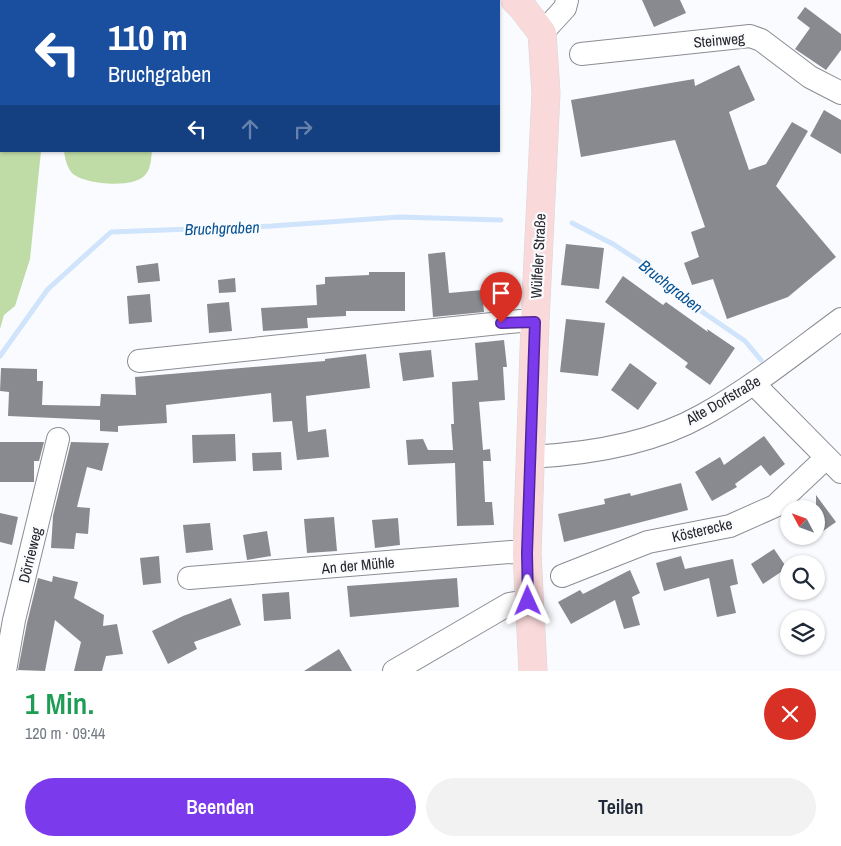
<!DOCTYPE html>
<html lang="de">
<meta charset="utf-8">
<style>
:root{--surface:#fff;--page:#f2f2f3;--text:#1f2937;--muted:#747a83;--accent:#7c3aed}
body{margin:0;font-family:"Archivo Narrow",sans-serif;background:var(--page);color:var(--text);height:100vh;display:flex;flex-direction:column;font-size:19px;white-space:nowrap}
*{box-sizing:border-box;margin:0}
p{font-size:16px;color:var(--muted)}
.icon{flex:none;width:28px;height:28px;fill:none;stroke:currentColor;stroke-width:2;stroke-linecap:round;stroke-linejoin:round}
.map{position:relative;height:671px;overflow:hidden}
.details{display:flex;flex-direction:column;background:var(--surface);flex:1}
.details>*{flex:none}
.banner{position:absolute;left:0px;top:0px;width:500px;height:152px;box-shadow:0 1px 4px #0004;background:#1a4fa0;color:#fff;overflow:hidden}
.needle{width:32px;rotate:311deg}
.buttons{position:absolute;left:780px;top:500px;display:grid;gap:10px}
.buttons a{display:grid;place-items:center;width:45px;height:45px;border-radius:50%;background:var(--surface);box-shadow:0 1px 4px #0004;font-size:25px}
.pin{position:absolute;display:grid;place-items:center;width:42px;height:42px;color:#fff;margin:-51px -21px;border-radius:50% 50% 50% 0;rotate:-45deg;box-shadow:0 0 5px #0007}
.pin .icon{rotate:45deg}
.me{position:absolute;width:55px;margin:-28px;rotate:359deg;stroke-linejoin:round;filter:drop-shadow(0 0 4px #0008)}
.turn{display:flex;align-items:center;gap:18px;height:105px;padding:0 25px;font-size:22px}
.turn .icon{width:65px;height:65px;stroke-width:2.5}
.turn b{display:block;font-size:35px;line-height:42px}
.lanes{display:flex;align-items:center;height:48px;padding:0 25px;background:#0003;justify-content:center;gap:25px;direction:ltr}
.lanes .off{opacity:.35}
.round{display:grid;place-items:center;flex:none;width:52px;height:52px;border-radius:26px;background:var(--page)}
.overview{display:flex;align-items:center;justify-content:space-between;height:85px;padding:0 25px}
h1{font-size:30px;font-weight:600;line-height:38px;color:#1e9e55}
.action{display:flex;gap:10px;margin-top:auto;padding:10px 25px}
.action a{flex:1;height:58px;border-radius:30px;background:var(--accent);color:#fff;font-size:20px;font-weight:600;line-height:58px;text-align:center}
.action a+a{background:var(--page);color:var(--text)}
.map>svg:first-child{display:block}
</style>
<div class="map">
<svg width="841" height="671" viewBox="0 0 841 671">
<rect width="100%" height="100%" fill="#fafbff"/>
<!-- green -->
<path fill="#bfdca6" d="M0 0H56L1 1V151H41L30 259 15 306 4 315 0 329Z
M64 151H152C151 159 151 168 146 174 136 189 84 185 72 173 67 167 65 159 64 151Z"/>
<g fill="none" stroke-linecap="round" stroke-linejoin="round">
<!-- stream -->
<path stroke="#d0e4fb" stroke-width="5" d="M572 223 613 244 656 272 704 313 745 341 761 360
M0 356 48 289 111 232 272 226 399 217 501 220"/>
</g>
<!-- building -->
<path fill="#888a90" d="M642 0H680L686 13 654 27Z
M805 7 841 34V50L826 70 795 49 810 28 797 18Z
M739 65 755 100 729 112 749 170 766 164 792 122 808 131 776 186 836 257 788 297 727 319 713 279 692 285 684 263 699 257 691 232 705 227 675 140 581 157 571 100 694 79 695 86Z
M824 110 841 120V154L810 136Z
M566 244 604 248 599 289 561 285Z
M445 252 449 293 482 290 484 312 433 317 428 254Z
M158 263 160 281 138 283 136 266Z
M369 272H405V311H346V316L307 318 308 328 263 331 261 308 317 305 316 285 325 284V277L369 275Z
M623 276 663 305 666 302 708 332 707 329 735 348 710 385 685 367 688 363 605 302Z
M235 278 236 292 219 293 218 280Z
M150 294 152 322 129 324 127 296Z
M229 302 232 331 209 333 207 304Z
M566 319 605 323 598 376 560 372Z
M504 340 507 367H503L505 400 479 402 483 450 490 449 491 461H483L485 502H492L494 525 457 526 455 463 408 465 406 440 423 439 428 450H453L451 424H454L452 382 478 380 475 343Z
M431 350 434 377 403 381 399 353Z
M366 354 370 388 306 396 308 432 326 429 329 457 297 460 292 421 273 422 271 393 166 405 167 423 118 426V432L100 431V420L8 416 9 392 0 391 1 368 37 369V381H43L42 405 100 406 101 394 136 395 135 377 325 361V359Z
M630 363 657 383 638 410 611 390Z
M235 434 236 461 193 463 192 435Z
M764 436 785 464 770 476 761 465 735 484 737 487 712 501 695 472 720 457 724 465Z
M0 442H44L39 461H34V482H0Z
M71 442 109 443 102 471 87 467 77 507 90 508 88 534 76 533 74 549 51 548 53 516Z
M281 452 282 470 253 471 252 453Z
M681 483 688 510 564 542 558 514 605 504 604 499 630 493 631 496Z
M816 495 836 522 816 536Z
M0 513 18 517 12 545 0 542Z
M334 517 337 551 307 553 304 519Z
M398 518 400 545 375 548 372 520Z
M210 523 213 550 186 553 183 525Z
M267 531 271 556 247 560 243 535Z
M774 549 787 568 763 584 751 564Z
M159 556 161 583 143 585 140 558Z
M681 556 685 569 733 559 738 584 730 586 736 613 717 617 709 578 664 591 656 563Z
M630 570 640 593 632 597 640 625 624 629 615 600 571 624 558 602 580 590 583 594Z
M53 576 78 582 74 598 104 615 103 626 117 624 123 654 106 656 102 671H74L81 642 55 620 45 671 18 670 27 623 38 578 52 582Z
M457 578 459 607 350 617 347 586Z
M289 592 291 619 264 621 262 594Z
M231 598 241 625 194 642 197 649 168 664 152 631 183 616Z
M339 649 352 671H304Z"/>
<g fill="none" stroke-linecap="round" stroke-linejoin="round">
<defs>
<path id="minor" d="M542 33 565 8 567 0
M581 54 750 36 761 40 810 77 841 93
M139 361 520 321 535 322
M754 384 841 472
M530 457C588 454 652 444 703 415 752 388 796 352 841 319
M562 576 648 542 730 526 775 506 826 458
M189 578 511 552 527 553
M5 671 14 620 58 439
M394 671 509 604 528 601"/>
<path id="major" d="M515 0 522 7 542 33 546 93 535 322 527 553 533 671"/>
</defs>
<!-- minor casing -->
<use href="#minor" stroke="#8b8d93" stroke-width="24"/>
<!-- major casing -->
<use href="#major" stroke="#d8d8d9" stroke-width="29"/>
<!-- minor -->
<use href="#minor" stroke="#fff" stroke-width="22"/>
<!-- major -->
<use href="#major" stroke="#f9d9da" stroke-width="28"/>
</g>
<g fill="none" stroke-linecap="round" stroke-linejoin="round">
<defs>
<path id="route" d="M501 323 535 322 527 553 528 601"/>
</defs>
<!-- route casing -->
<use href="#route" stroke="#51269a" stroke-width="12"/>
<!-- route -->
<use href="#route" stroke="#7c3aed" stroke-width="9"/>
</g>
<g text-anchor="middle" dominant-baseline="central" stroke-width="4.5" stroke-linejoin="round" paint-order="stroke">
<!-- street labels -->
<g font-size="15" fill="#28282b" stroke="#fafbff">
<text transform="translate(719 40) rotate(-5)">Steinweg</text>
<text transform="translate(538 256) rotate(-87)">Wülfeler Straße</text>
<text transform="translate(723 400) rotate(-30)">Alte Dorfstraße</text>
<text transform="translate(702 530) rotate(-13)">Kösterecke</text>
<text transform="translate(30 555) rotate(-76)">Dörrieweg</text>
<text transform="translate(358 565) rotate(-5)">An der Mühle</text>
</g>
<!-- water labels -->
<g font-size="16" font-style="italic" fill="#075292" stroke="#fafbff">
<text transform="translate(222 228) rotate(-2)">Bruchgraben</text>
<text transform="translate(671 286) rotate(38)">Bruchgraben</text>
</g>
</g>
</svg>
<div class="buttons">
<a><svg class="needle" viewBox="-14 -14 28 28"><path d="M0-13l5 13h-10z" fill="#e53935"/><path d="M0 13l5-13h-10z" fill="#747a83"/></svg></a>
<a><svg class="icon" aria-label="search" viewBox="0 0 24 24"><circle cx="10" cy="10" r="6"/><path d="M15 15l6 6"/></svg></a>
<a><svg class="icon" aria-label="layers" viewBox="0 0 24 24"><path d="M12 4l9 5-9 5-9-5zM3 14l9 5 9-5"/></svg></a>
</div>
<div class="pin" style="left:501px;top:323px;background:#d93025"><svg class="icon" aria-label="arrive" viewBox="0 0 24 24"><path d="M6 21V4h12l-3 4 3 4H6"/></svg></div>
<svg class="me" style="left:528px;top:601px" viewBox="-20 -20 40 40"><path d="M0-17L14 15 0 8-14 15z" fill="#7c3aed" stroke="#fff" stroke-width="4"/></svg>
<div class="banner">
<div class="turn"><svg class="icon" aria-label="left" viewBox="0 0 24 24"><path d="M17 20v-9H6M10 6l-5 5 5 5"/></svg><div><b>110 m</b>Bruchgraben</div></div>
<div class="lanes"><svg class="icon" aria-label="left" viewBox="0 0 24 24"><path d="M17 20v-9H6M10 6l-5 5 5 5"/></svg><svg class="icon off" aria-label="ahead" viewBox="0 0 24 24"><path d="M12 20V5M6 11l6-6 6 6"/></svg><svg class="icon off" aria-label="right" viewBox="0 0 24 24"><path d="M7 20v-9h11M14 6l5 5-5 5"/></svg></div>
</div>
</div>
<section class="details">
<div class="overview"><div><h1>1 Min.</h1><p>120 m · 09:44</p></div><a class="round" style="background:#d93025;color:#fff"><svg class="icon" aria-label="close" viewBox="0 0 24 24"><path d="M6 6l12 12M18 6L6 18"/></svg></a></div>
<div class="action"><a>Beenden</a><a>Teilen</a></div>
</section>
